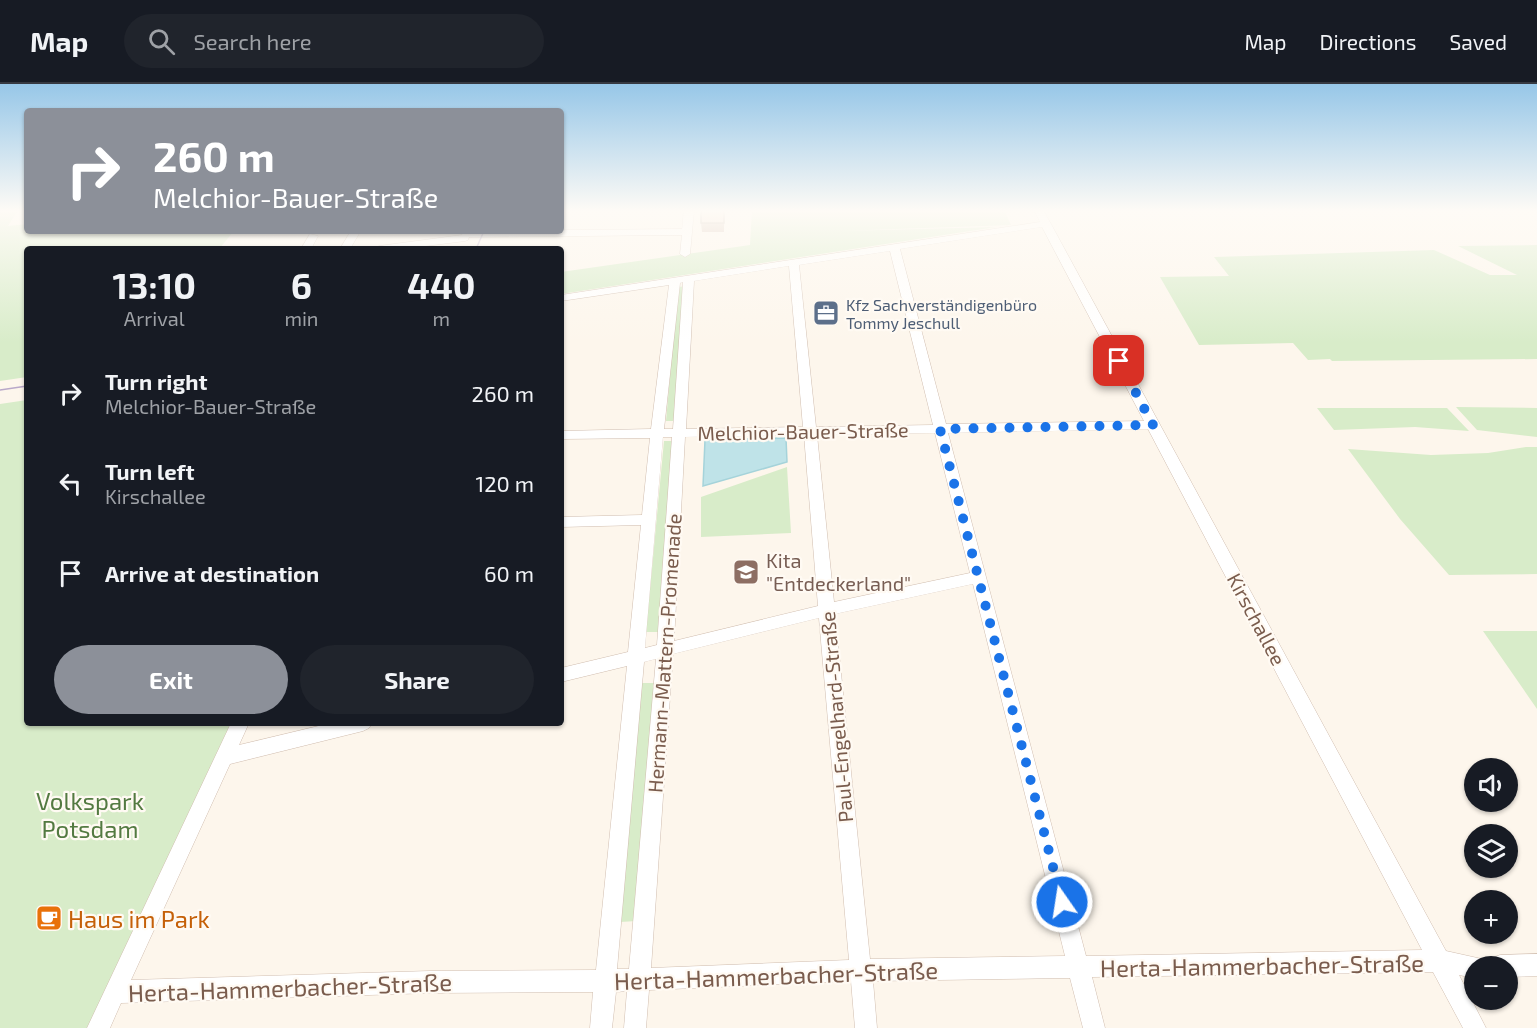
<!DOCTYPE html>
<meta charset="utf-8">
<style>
:root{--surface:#171b24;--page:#20242c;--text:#f1f3f6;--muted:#9ea1a6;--line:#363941;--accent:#8c9099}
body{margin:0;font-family:"Exo 2",sans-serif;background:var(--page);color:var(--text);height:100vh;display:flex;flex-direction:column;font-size:22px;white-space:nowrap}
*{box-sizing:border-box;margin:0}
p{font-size:20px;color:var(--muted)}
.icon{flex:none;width:33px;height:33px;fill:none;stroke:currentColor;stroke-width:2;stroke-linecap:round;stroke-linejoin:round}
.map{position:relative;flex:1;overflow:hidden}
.drawer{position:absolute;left:24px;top:162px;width:540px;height:480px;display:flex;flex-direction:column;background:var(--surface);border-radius:6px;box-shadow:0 2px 4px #0004}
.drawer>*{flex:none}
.hud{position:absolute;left:24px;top:24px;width:540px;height:126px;border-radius:6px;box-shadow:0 2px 4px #0004;background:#8c9099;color:#fff;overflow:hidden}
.controls{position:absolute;left:1464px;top:674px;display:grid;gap:12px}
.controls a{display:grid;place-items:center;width:54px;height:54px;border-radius:50%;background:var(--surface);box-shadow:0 2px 4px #0004;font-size:30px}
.pin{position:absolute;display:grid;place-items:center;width:51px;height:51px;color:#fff;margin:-26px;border-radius:12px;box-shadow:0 3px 9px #0006}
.me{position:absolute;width:66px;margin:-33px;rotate:347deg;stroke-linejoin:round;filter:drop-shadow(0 0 4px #0008)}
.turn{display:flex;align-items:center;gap:21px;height:126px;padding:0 30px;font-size:27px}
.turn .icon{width:78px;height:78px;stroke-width:2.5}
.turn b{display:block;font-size:42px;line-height:51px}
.eta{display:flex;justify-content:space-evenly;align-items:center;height:102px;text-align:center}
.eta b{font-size:36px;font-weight:700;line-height:42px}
.button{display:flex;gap:12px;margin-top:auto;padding:12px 30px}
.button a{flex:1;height:69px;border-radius:36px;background:var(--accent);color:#fff;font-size:24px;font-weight:700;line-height:69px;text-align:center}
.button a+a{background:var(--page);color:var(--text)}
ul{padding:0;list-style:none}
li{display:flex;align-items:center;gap:18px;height:90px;padding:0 30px}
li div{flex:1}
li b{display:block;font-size:22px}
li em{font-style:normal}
header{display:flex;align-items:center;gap:36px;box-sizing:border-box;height:84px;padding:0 30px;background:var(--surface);border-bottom:2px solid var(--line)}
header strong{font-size:28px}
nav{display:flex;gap:33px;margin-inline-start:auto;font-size:21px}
.search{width:420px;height:54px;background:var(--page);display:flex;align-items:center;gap:15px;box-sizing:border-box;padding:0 21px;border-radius:33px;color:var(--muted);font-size:22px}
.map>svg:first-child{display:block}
</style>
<header>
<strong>Map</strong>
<div class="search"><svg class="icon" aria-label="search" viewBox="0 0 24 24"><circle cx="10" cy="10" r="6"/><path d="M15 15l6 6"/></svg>Search here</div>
<nav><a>Map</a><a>Directions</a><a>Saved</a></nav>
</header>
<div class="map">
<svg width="1537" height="944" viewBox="0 0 1537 944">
<rect width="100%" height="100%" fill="#fdf6ec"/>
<!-- green -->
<path fill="#d8ecc9" d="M0 126H18L8 142 27 140V147H234L219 165H27V293L0 297Z
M752 126H1004L1011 141 840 147 996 143 561 210V188L750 161Z
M1537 161V275L1332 277 1330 275 1308 276 1293 259 1199 261 1160 193 1229 192 1214 173 1434 166 1490 191H1517L1458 162Z
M687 202 677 337H666L678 203Z
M27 316V639H231L89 944H0V320Z
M1456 323 1537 324V353L1477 346Z
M1317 324H1447L1469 347 1415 343 1334 346Z
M664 357H675L658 548H646Z
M1526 363H1537V490L1449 491 1400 435 1348 365 1431 371 1488 369Z
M787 383 791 449 701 453V413Z
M1483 547H1537V625Z
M642 599H656L637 837 620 838Z"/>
<!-- water -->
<path fill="#bfe3e8" stroke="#a5d3da" stroke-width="1.5" d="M786 354 787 378 703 402 705 356Z"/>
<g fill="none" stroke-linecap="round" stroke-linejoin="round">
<defs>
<path id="minor" d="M684 126H694L690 170 685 173 680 170 682 151 469 153 468 156 465 157 402 165H374L379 162 462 151 463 148 466 147 682 145Z
M1034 126H1043L1051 140 1446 867 1482 875 1484 882H1474V894L1459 891 1486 944H1463L1433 888 1092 893 1105 944H1083L1070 894 873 897 877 944H855L851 897 649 906 646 944H624L627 907 616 908 612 944H590L593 908 430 909 121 919 110 944H87L231 639H249L239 661 331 639H372L369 644 363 647 230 680 131 896 430 887 596 886 627 582 561 598V584L628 568 641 441 561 443V433L642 431 650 354 561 355V347L651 345 669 201 561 217V211L1040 138ZM1042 143 1144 337 946 340 900 165ZM890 167 933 341 816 343 799 181ZM789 182 803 343 686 345 694 197ZM683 198 673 345H664L680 199ZM1148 345 1422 866 1086 872 948 349ZM935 349 970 489 834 518 817 351ZM804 351 818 522 674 557 685 353ZM663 353H672L657 561 645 564ZM973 500 1065 872 870 875 835 530ZM819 534 849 876 651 884 673 570ZM656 575 629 885H617L644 578Z
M351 147 360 148 350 165H340Z
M310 150 318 152 311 165H301Z
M1537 870V892L1508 893V882H1489L1492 874 1500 871Z"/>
</defs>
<!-- minor casing -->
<use href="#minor" stroke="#d1beb0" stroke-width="1"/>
<!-- minor -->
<use href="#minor" fill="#fff" fill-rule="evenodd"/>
<!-- tram -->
<path stroke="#b9a8c9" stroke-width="1.5" d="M476 165 484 147
M0 306 27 302"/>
</g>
<!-- wall -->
<path fill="#d1b7a8" d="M724 126V148H702L701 139Z"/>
<!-- building -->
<path fill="#f3d5c3" stroke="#aa9588" stroke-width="1.5" d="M701 126H724V139H701Z"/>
<!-- sky -->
<linearGradient id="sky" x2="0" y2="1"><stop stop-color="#97c7e8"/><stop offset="0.49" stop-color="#fefbf6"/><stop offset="1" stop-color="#fefbf6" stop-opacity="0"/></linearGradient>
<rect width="1537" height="259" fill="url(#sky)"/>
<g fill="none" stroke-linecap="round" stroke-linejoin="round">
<!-- route -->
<path stroke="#1a73e8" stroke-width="10" stroke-dasharray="0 18" d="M1062 818 940 345 1153 341 1119 277"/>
</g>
<!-- icons -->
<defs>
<symbol id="office-square" viewBox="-11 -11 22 22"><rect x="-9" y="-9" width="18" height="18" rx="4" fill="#5c6f8a" stroke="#fffaf3"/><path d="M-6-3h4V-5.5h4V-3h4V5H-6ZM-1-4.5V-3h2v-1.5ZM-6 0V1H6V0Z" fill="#fff"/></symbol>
<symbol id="school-square" viewBox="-11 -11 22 22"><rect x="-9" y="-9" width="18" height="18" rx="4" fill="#8d6e63" stroke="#fffaf3"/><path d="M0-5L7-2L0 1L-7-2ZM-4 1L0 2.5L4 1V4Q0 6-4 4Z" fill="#fff"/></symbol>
<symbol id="cafe-square" viewBox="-11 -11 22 22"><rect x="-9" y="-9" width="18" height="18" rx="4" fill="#e8710a" stroke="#fffaf3"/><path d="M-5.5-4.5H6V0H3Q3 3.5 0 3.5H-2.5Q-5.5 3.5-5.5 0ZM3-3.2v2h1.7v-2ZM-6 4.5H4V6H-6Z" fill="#fff"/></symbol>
</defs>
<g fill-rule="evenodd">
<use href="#office-square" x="811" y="214" width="30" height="30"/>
<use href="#school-square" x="731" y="473" width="30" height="30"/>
<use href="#cafe-square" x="34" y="819" width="30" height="30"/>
</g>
<g text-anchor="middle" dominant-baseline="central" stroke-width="4.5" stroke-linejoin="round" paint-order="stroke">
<!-- far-service labels -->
<g font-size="16" fill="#4e5e75" stroke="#fffaf3" text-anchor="start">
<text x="846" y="220">Kfz Sachverständigenbüro<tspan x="846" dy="18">Tommy Jeschull</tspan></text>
</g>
<!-- street labels -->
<g font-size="20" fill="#7a5c4d" stroke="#fffaf3">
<text transform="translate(803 347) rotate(-1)">Melchior-Bauer-Straße</text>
<text transform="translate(1257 535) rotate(62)">Kirschallee</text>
<text transform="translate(664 569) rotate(-86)">Hermann-Mattern-Promenade</text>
<text transform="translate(836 633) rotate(-95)">Paul-Engelhard-Straße</text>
</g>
<!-- education labels -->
<g font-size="20" fill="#785e54" stroke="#fffaf3" text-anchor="start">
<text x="766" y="476">Kita<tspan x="766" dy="23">"Entdeckerland"</tspan></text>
</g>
<!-- near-park labels -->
<g font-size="24" fill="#537a41" stroke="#fffaf3">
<text x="90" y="716">Volkspark<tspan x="90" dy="28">Potsdam</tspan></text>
</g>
<!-- near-food labels -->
<g font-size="24" fill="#c56008" stroke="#fffaf3" text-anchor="start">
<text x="68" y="834">Haus im Park</text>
</g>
<!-- near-street labels -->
<g font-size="24" fill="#7a5c4d" stroke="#fffaf3">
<text transform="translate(1262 881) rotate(-1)">Herta-Hammerbacher-Straße</text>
<text transform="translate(776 891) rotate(-2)">Herta-Hammerbacher-Straße</text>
<text transform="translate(290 903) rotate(-2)">Herta-Hammerbacher-Straße</text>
</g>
</g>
</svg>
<div class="controls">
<a><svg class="icon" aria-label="sound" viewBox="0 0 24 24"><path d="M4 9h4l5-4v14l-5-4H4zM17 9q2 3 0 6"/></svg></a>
<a><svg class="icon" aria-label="layers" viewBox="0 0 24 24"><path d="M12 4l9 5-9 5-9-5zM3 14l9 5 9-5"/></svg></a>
<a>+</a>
<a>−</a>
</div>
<div class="pin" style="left:1119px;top:277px;background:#d93025"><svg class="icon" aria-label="arrive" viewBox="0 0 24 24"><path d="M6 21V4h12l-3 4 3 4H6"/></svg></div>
<svg class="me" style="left:1062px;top:818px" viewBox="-20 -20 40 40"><circle r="17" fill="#1a73e8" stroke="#fff" stroke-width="3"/><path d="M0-11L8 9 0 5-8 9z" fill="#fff"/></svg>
<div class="hud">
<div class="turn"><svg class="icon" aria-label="right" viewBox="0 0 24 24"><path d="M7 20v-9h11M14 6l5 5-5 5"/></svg><div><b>260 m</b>Melchior-Bauer-Straße</div></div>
</div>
<section class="drawer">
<div class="eta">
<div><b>13:10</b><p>Arrival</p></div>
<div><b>6</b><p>min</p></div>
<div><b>440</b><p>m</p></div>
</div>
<ul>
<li><svg class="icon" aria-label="right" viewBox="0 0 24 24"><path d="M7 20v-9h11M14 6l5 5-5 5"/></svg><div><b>Turn right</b><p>Melchior-Bauer-Straße</p></div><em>260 m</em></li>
<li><svg class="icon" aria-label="left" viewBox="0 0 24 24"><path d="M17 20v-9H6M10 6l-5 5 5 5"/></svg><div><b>Turn left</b><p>Kirschallee</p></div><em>120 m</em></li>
<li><svg class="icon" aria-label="arrive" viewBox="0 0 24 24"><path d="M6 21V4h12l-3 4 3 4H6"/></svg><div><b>Arrive at destination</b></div><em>60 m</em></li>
</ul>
<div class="button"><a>Exit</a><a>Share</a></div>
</section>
</div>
